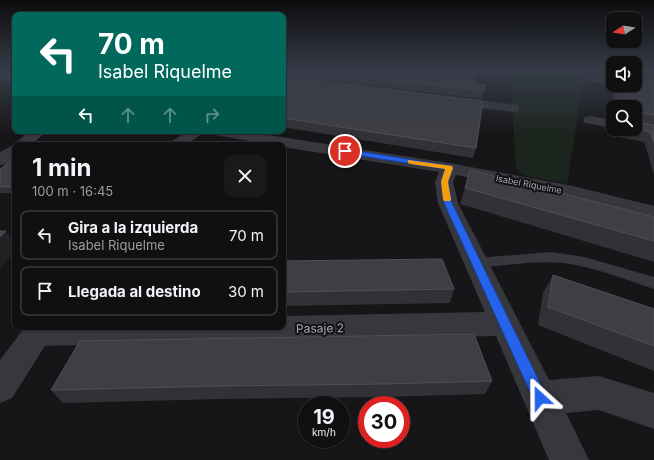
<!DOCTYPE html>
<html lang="es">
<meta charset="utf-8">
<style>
:root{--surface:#101012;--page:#19191b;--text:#f1f3f6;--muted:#9c9d9f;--line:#303032}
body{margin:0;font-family:Inter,sans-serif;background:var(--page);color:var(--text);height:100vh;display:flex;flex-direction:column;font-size:15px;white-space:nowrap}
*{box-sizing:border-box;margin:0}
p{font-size:13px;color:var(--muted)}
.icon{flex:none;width:22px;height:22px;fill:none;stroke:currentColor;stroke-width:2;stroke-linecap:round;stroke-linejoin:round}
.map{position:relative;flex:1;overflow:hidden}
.sheet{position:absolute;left:12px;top:142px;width:274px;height:188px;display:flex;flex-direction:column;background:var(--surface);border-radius:8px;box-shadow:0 1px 3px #0004,0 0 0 1px var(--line)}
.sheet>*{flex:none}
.guide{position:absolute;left:12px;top:12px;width:274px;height:122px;border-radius:8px;box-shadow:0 1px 3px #0004,0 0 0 1px var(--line);background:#00695c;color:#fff;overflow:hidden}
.needle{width:26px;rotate:258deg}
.fabs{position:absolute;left:606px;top:12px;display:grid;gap:8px}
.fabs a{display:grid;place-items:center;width:36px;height:36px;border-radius:8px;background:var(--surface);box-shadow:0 1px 3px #0004,0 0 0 1px var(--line);font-size:20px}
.speed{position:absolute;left:298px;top:396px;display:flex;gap:8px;font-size:20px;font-weight:700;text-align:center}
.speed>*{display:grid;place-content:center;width:52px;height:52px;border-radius:50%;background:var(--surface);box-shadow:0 1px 3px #0004,0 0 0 1px var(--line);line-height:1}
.speed small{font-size:10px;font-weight:400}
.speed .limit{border:6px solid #d22;background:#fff;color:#111}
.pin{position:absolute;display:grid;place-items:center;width:34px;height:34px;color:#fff;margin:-17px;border:2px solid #fff;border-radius:50%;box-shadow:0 1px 4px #0007}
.me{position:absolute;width:44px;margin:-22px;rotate:336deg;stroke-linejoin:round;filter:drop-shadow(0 0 3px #0008)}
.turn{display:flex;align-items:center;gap:14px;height:84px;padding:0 20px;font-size:18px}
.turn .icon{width:52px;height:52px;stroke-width:2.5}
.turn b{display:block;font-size:28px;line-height:34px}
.lanes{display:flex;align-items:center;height:38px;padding:0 20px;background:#0003;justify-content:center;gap:20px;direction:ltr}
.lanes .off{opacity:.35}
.round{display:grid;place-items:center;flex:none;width:42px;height:42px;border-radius:8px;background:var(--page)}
.summary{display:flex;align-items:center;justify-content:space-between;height:68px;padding:0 20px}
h1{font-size:24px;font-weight:700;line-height:30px}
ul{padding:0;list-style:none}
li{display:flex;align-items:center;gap:12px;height:50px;margin:0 8px 6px;padding:0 12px;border:2px solid var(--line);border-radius:8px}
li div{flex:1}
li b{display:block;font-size:15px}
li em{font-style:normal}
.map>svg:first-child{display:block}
</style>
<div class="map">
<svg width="654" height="460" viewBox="0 0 654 460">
<rect width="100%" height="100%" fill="#161618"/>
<!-- green -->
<path fill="#1c241e" d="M510 70H585L567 184 522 175 516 167Z"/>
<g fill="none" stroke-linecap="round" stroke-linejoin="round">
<!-- service -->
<path fill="#37373e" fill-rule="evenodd" d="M552 252 584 257 654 277V289C624 279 594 267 563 263 534 260 505 266 477 268L472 267 470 263 472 259 477 258Z"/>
<!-- minor -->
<path fill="#37373e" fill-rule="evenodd" d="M0 74 15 76V82L0 80Z
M594 76 613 79 614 85 590 81 589 79Z
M453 97 513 104 518 105 519 108 518 111 513 112 449 104 447 101 449 98Z
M590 116 613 120V128L585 123 583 120 585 117Z
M30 131H47L31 145H15V157L6 164 0 165V152L13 145Z
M207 131H243L449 163 573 186 654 206V218L573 198 456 175 453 182 458 203 549 380 599 376 654 393V429L599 410 566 413 589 460H549L496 336 38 346 28 342 23 333 26 327H283V316L485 312 438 203 435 182 439 172 283 147V145H274L214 135 209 134Z"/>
<!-- tertiary -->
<path fill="#37373e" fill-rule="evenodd" d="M286 70H299L283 80V72Z
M188 131H205L187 145H169L171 142Z
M25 327H57L12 398 0 403V360Z"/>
</g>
<!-- wall -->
<path fill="#323236" d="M292 70H476L473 83 484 91 482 99 293 76Z
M612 70H613V78L610 77V75Z
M635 70 654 72V174L644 142 614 136 615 129H635V107H615L610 86 613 80V85H635Z
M283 76 476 148 473 158 283 127Z
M15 158V193H0V169Z
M465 188 654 217V262L460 204Z
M283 261 454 289 450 303 283 306Z
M553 275 654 309V371L538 325 543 293Z
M474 334 492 381 485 394 380 397 221 399 63 403 51 390Z"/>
<!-- shaded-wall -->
<path fill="#212124" d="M639 72 635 81V75Z
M6 231 15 243V252L0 268V237Z"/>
<!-- building -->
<path fill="#3e3f44" stroke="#4f5057" d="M308 70H476L473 83 485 85 484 91Z
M635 70 654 72V75L639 72 638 75H635Z
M283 76 483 101 476 148 283 118Z
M635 80 654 83V115L641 113 639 118H635V107H621V103L616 85H635Z
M635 122 654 125V142L650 132 635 128Z
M15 158V186L0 187V169Z
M470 170 654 217V241L465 188Z
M0 231H6L0 237Z
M442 259 454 289 283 292V261Z
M553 275 654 309V346L548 307Z
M474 334 492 381 383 384 217 386 51 390 80 341Z"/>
<!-- sky -->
<linearGradient id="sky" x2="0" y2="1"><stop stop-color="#0c0c0d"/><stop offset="0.52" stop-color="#363c48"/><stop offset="1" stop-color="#363c48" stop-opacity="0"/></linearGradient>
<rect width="654" height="135" fill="url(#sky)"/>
<!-- route -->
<path fill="#2563eb" stroke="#184099" d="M345 149 452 166 453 168 448 182 452 203 545 393 547 398 545 403 540 405 535 403 444 203 441 182 445 169 342 153 341 151Z"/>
<!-- slow -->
<path fill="#f59e0b" d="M408 160 452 166 453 168 448 182 451 199 450 201H444L443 199 441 182 445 169 411 164 408 163Z"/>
<g text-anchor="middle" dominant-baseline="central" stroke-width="4" stroke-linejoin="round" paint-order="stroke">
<!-- far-street labels -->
<g font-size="9" fill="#a7aaba" stroke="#111113">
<text transform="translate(529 184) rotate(11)">Isabel Riquelme</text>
</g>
<!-- near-street labels -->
<g font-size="12" fill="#a7aaba" stroke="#111113">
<text transform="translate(320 328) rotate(-1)">Pasaje 2</text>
</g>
</g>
</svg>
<div class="fabs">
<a><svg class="needle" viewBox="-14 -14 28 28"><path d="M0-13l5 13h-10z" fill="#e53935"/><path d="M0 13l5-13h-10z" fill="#9c9d9f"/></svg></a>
<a><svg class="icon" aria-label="sound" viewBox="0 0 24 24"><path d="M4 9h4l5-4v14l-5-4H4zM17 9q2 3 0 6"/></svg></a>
<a><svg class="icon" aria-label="search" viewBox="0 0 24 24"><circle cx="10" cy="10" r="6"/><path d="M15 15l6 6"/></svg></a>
</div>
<div class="speed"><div>19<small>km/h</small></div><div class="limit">30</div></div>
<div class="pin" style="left:345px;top:151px;background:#d93025"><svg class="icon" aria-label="arrive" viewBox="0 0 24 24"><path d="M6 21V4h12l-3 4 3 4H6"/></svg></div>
<svg class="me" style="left:540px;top:398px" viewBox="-20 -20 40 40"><path d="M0-17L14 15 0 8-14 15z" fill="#2563eb" stroke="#fff" stroke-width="4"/></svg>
<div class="guide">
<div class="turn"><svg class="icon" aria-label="left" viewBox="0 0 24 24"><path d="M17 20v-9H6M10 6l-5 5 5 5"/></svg><div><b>70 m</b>Isabel Riquelme</div></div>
<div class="lanes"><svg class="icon" aria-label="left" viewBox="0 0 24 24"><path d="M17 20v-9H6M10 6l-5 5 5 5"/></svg><svg class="icon off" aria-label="ahead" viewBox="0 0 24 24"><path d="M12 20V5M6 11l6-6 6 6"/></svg><svg class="icon off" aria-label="ahead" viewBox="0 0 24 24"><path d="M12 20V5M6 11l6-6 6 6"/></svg><svg class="icon off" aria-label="right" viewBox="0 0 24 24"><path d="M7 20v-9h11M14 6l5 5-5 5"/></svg></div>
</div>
<section class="sheet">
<div class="summary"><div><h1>1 min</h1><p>100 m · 16:45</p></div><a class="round"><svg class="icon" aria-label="close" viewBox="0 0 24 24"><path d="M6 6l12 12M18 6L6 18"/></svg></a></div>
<ul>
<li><svg class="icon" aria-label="left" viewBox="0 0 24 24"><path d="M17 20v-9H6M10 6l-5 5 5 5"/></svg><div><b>Gira a la izquierda</b><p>Isabel Riquelme</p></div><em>70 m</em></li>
<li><svg class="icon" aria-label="arrive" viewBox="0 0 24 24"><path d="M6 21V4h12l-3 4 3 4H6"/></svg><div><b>Llegada al destino</b></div><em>30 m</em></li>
</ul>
</section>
</div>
